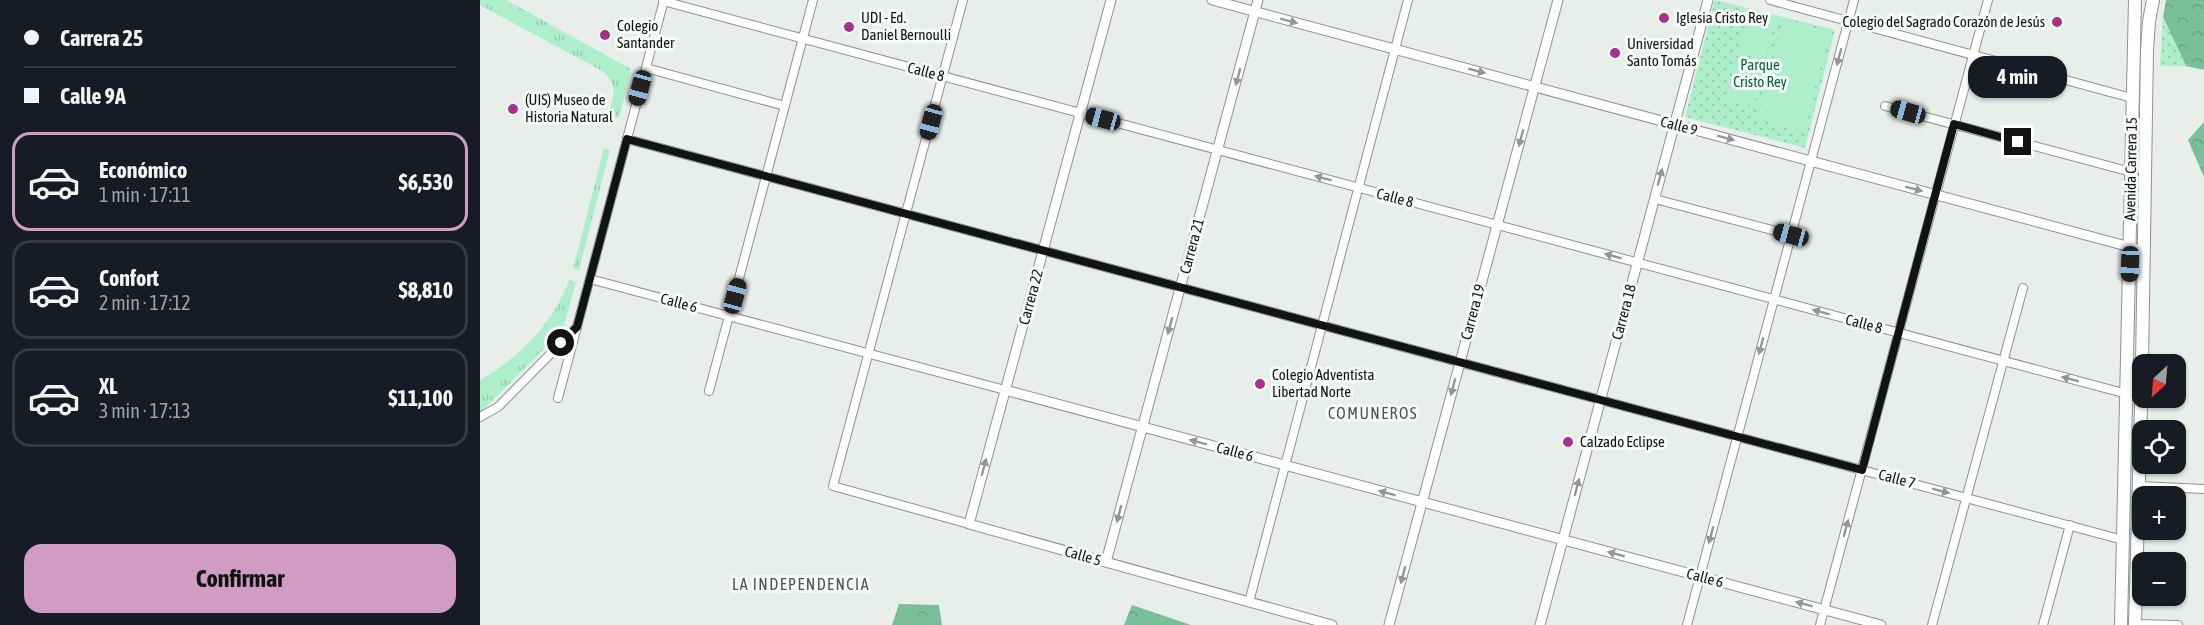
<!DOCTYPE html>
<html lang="es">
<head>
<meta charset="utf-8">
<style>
	body { margin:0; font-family:"Asap Condensed",sans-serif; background:#20242c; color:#f1f3f6; height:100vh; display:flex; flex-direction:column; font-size:22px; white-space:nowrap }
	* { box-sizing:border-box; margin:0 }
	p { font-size:20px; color:#9ea1a6 }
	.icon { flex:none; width:33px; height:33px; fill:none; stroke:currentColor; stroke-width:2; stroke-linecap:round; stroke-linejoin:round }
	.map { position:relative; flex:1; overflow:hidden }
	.sheet { display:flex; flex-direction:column; background:#171b24; width:480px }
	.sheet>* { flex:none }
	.hud { display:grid; align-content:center; height:132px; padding:0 24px; background:#171b24 }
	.needle { width:39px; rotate:206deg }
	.fabs { position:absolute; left:1652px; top:354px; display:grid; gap:12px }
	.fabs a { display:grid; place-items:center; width:54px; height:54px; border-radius:12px; background:#171b24; box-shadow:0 2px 4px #0004; font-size:30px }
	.end { position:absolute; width:27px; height:27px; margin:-14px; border:8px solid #121413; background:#fff; box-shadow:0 0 0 3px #fff }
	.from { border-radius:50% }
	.bubble { position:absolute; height:42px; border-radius:18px; background:#171b24; box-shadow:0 2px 4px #0004; font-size:20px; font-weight:700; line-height:42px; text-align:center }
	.car { position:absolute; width:18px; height:36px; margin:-18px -9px; border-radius:8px; box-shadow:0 0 4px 2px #0007; background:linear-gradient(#222 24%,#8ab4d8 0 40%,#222 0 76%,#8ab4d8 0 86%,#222 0) }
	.hud b { display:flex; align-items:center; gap:21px; height:57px; font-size:22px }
	.hud b+b { border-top:2px solid #363941 }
	.hud i { width:15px; height:15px; background:#f1f3f6 }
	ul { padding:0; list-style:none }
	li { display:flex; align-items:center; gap:18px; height:99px; margin:0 12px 9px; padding:0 12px; border:3px solid #363941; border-radius:18px }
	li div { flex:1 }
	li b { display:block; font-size:22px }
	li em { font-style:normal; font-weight:700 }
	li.on { border-color:#d09cc4 }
	li>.icon { width:54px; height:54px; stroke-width:1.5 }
	.button { display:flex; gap:12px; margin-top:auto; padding:12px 24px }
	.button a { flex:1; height:69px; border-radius:18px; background:#d09cc4; color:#111; font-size:24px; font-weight:700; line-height:69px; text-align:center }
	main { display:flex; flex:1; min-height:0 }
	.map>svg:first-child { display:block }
	.grass { fill:url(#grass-tufts) }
	.forest { fill:url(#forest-crowns) }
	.park { fill:url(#park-dots) }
	.pitch { fill:#aeefcb }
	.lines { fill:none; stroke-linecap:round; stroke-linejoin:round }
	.minor-casing { stroke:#8e9390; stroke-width:10 }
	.tertiary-casing { stroke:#8e9390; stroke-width:11 }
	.primary-casing { stroke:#8e9390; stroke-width:14 }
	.minor { stroke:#fff; stroke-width:8 }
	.tertiary { stroke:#fff; stroke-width:9 }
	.primary { stroke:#fff; stroke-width:12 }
	.oneway { fill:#949595 }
	.route { stroke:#121413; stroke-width:8 }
	.poi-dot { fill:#a73188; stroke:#f5fbf7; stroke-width:2 }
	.labels { text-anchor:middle; stroke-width:6; stroke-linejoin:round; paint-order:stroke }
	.poi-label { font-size:15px; fill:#121413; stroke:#f5fbf7; text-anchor:start }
	.park-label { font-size:15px; fill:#06613f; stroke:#f5fbf7 }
	.street-label { font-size:15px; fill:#121413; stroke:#f5fbf7 }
	.neighbourhood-label { font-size:16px; letter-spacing:1.5px; fill:#4e5350; stroke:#f5fbf7 }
</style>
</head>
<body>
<main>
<section class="sheet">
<div class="hud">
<b><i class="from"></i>Carrera 25</b>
<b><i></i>Calle 9A</b>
</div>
<ul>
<li class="on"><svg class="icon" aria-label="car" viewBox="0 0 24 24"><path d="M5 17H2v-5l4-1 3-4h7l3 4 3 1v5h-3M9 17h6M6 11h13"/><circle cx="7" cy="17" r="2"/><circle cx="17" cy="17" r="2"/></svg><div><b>Económico</b><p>1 min · 17:11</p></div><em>$6,530</em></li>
<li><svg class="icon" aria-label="car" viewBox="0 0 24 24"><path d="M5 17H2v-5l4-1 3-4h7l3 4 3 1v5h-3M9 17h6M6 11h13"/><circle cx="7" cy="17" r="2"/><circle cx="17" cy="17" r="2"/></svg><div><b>Confort</b><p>2 min · 17:12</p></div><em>$8,810</em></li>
<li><svg class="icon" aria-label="car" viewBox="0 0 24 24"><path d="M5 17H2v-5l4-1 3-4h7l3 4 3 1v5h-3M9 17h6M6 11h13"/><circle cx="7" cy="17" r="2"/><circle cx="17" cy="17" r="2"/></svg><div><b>XL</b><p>3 min · 17:13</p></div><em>$11,100</em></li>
</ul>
<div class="button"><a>Confirmar</a></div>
</section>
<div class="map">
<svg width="1724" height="625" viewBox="0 0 1724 625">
	<defs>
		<pattern id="grass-tufts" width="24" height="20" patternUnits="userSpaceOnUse" patternTransform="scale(1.5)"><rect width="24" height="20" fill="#aeefcb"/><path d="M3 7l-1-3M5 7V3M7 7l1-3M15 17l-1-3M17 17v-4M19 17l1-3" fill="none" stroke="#95ccad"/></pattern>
		<pattern id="forest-crowns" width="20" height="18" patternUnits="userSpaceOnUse" patternTransform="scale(1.5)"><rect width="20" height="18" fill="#79bf9a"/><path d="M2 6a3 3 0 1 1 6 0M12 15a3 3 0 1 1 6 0" fill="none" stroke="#68a384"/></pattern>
		<pattern id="park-dots" width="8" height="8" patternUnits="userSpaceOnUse" patternTransform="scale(1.5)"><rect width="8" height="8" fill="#aeefcb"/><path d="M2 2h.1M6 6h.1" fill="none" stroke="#95ccad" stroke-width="1.8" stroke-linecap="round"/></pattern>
	</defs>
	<rect width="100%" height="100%" fill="#e8eeea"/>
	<!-- grass -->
	<g class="grass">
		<path d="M0 0H26L151 69 139 118 129 116C132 97 139 87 124 72L0 5Z"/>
		<polygon points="124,148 130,150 99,270 93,269"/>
		<path d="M89 280 96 282 83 330 0 413V380C40 357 73 324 89 280Z"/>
	</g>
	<!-- forest -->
	<g class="forest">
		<polygon points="1686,0 1724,0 1724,70 1706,66 1683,17"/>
		<polygon points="1724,122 1724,177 1708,140"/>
		<polygon points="419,604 459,605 462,625 412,625"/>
		<polygon points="652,605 711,625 644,625"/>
	</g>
	<!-- park -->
	<g class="park">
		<polygon points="1235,0 1355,30 1325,148 1205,117"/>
		<polygon points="1683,17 1706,66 1680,66"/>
	</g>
	<!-- pitch -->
	<g class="pitch">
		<polygon points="1269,11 1296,18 1285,60 1258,53"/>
		<polygon points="1304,20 1350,32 1323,131 1277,118"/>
		<polygon points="1257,57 1284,64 1273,106 1246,99"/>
	</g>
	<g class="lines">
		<!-- minor casing -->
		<g class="minor-casing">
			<g id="minor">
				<polyline points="483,0 353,486 489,524"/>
				<polyline points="1290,0 1652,98"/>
				<polyline points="183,1 1647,394"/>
				<polyline points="166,68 305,106"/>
				<polyline points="1405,106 1651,172"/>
				<polyline points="147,139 1643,540"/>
				<polyline points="1175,199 1311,235"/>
				<polyline points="110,279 525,390"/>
				<polyline points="229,391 333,0"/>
				<polyline points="78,398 184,0"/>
				<polyline points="0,417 18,407 97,327"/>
				<polyline points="1659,486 1724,489"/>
				<polyline points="769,602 928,0"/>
				<polyline points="1655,624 1698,625"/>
				<polyline points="1207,625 1374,0"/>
				<polyline points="1340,625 1508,0"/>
				<polyline points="1452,625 1543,288"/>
				<polyline points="1563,625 1590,525"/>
			</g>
		</g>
		<!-- tertiary casing -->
		<g class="tertiary-casing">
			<g id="tertiary">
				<polyline points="631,0 489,524 852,625"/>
				<polyline points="732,0 1665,251"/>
				<polyline points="525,390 1401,625"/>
				<polyline points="626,562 778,0"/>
				<polyline points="909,625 1078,0"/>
				<polyline points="1060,625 1228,0"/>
			</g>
		</g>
		<!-- primary casing -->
		<g class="primary-casing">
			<g id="primary">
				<polyline points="1662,364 1667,50 1669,21 1673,0"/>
				<polyline points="1641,625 1655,0"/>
				<polyline points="1655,625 1662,368"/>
			</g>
		</g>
		<!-- minor -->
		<use href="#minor" class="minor"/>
		<!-- tertiary -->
		<use href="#tertiary" class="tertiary"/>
		<!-- primary -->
		<use href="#primary" class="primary"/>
	</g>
	<!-- one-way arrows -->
	<defs><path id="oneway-solid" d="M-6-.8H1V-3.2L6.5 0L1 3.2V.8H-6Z" transform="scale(1.5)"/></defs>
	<g class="oneway">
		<use href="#oneway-solid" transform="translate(809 21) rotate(15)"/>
		<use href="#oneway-solid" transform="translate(1359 57) rotate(105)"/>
		<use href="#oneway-solid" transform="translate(997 71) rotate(15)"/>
		<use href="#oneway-solid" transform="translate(758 77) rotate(105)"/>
		<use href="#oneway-solid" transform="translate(1041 138) rotate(105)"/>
		<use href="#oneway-solid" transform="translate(1246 138) rotate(15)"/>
		<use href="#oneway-solid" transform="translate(1180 177) rotate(-75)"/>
		<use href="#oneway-solid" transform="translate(843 178) rotate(-165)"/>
		<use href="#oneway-solid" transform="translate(1434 189) rotate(15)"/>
		<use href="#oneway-solid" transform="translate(1133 256) rotate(-165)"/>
		<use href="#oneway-solid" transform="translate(1341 312) rotate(-165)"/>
		<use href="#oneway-solid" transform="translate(690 326) rotate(105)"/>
		<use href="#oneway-solid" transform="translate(1281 346) rotate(105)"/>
		<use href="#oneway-solid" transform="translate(1590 379) rotate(-165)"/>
		<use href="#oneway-solid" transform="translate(973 387) rotate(105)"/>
		<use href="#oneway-solid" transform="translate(718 442) rotate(-165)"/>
		<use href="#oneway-solid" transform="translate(504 467) rotate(-75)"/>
		<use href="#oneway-solid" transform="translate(1097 487) rotate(-75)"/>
		<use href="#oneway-solid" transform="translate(1461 491) rotate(15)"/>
		<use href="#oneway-solid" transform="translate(907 493) rotate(-165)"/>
		<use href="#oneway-solid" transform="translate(639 514) rotate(105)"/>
		<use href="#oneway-solid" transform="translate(1366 528) rotate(-75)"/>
		<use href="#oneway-solid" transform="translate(1231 535) rotate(105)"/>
		<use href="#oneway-solid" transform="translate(1136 554) rotate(-165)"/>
		<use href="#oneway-solid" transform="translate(923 575) rotate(105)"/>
		<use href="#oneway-solid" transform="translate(1324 604) rotate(-165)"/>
	</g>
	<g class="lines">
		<!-- route -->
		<polyline class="route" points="81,343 97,327 147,139 1382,470 1474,124 1538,142"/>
	</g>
	<!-- markers -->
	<g class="poi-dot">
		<circle cx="1184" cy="18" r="6"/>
		<circle cx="1577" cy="22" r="6"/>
		<circle cx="369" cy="27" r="6"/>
		<circle cx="125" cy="35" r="6"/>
		<circle cx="1135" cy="53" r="6"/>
		<circle cx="33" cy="109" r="6"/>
		<circle cx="780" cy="384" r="6"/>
		<circle cx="1088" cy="442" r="6"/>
	</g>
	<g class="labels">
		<!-- poi labels -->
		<g class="poi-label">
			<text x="381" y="23">UDI - Ed.<tspan x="381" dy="17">Daniel Bernoulli</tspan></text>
			<text x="1196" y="23">Iglesia Cristo Rey</text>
			<text x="1565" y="27" text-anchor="end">Colegio del Sagrado Corazón de Jesús</text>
			<text x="137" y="31">Colegio<tspan x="137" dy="17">Santander</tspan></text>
			<text x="1147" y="49">Universidad<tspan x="1147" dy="17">Santo Tomás</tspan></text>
			<text x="45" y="105">(UIS) Museo de<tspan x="45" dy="17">Historia Natural</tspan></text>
			<text x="792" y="380">Colegio Adventista<tspan x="792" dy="17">Libertad Norte</tspan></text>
			<text x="1100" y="447">Calzado Eclipse</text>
		</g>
		<!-- park labels -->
		<g class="park-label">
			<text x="1280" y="70">Parque<tspan x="1280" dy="17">Cristo Rey</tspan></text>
		</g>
		<!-- street labels -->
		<g class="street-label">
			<text transform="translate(446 72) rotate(15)" y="5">Calle 8</text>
			<text transform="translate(1199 126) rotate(15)" y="5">Calle 9</text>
			<text transform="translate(1651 169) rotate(-89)" y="5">Avenida Carrera 15</text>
			<text transform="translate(915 198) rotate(15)" y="5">Calle 8</text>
			<text transform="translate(712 246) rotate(-75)" y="5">Carrera 21</text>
			<text transform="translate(551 297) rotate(-75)" y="5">Carrera 22</text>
			<text transform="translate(199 303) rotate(15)" y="5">Calle 6</text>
			<text transform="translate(993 312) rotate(-75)" y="5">Carrera 19</text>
			<text transform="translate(1144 312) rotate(-75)" y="5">Carrera 18</text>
			<text transform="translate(1384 324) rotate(15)" y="5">Calle 8</text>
			<text transform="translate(755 452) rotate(15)" y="5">Calle 6</text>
			<text transform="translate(1417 479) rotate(15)" y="5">Calle 7</text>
			<text transform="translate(603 556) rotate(16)" y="5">Calle 5</text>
			<text transform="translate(1225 578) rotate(15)" y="5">Calle 6</text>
		</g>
		<!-- neighbourhood labels -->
		<g class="neighbourhood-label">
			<text x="893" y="419">COMUNEROS</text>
			<text x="321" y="590">LA INDEPENDENCIA</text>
		</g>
	</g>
</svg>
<div class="fabs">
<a><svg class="needle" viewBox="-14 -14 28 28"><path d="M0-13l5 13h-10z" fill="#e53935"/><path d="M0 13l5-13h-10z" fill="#9ea1a6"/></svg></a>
<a><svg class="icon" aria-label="locate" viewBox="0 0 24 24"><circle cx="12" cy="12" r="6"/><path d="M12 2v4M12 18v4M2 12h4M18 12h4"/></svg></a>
<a>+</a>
<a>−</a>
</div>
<i class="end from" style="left:81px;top:343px"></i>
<i class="end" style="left:1538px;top:142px"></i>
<div class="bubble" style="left:1488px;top:56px;width:99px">4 min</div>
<i class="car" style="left:160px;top:88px;rotate:195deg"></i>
<i class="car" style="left:1428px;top:112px;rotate:286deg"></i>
<i class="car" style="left:623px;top:119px;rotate:285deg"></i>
<i class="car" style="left:451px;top:122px;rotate:195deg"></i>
<i class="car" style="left:1311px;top:235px;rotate:285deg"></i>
<i class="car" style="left:1650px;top:264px;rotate:182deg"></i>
<i class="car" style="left:255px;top:296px;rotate:15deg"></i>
</div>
</main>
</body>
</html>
